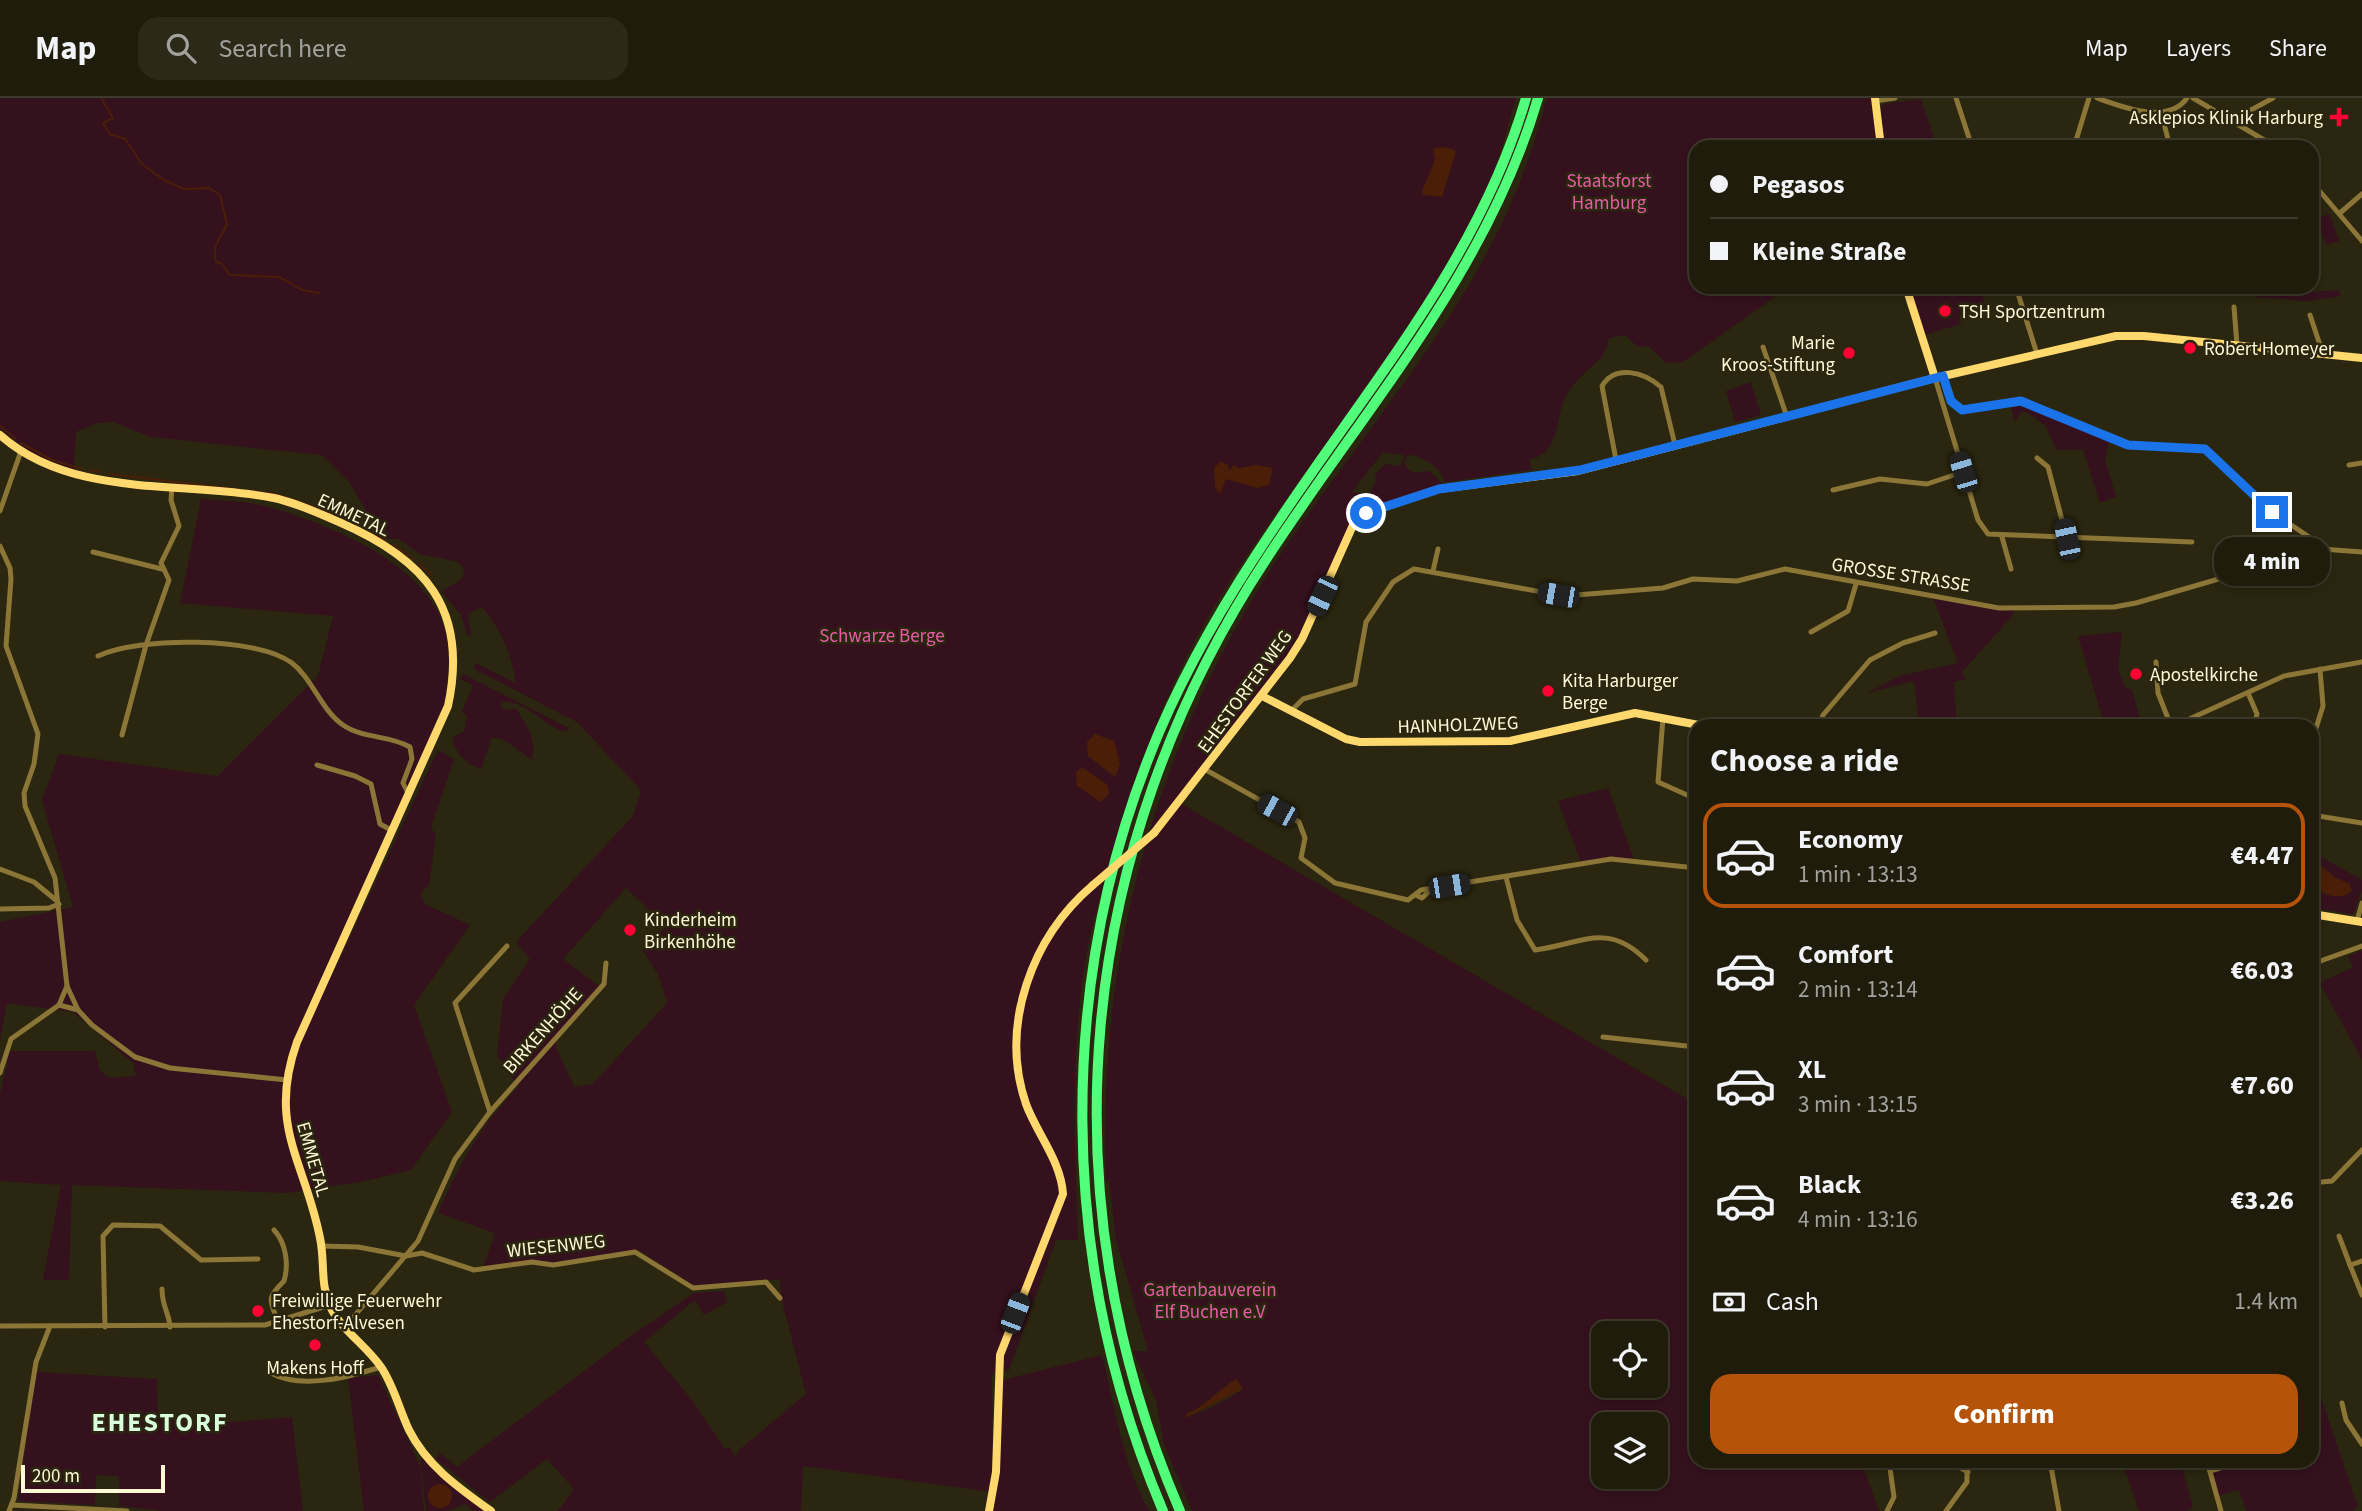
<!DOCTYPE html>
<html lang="en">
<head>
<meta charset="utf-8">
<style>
	body { margin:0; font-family:"Source Sans 3",sans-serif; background:#2d2919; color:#f1f3f6; height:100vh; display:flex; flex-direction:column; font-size:26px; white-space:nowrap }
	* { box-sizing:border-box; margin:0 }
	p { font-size:23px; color:#a2a19d }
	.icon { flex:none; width:38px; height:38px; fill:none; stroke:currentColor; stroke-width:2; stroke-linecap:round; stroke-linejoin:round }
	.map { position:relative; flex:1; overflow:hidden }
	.details { position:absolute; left:1689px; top:621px; width:630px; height:749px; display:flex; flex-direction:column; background:#201c0b; border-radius:21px; box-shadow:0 4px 10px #0003,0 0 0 2px #3d3a2c }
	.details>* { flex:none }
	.guide { position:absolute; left:1689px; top:42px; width:630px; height:154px; border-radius:21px; box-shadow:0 4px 10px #0003,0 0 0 2px #3d3a2c; display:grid; align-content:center; height:154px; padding:0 21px; background:#201c0b }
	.buttons { position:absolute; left:1591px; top:1223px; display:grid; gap:14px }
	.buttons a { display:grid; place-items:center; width:77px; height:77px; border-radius:14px; background:#201c0b; box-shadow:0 4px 10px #0003,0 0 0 2px #3d3a2c; font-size:35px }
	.scale { position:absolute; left:21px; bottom:18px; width:144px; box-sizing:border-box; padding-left:7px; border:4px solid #fff8d7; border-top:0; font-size:19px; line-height:24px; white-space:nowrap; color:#fff8d7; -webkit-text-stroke:5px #2a260f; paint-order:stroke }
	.end { position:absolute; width:32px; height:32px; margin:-16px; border:9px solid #1a73e8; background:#fff; box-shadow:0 0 0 4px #fff }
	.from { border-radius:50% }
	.bubble { position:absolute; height:49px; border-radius:21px; background:#201c0b; box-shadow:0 4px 10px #0003,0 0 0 2px #3d3a2c; font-size:23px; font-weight:800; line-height:49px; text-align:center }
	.car { position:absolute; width:21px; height:42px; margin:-21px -10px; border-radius:9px; box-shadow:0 0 5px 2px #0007; background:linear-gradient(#222 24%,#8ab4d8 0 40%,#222 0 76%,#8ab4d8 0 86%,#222 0) }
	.guide b { display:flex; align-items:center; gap:24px; height:66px; font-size:26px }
	.guide b+b { border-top:2px solid #3d3a2c }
	.guide i { width:18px; height:18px; background:#f1f3f6 }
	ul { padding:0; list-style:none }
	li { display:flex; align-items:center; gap:21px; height:105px; margin:0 14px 10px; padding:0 7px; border:4px solid transparent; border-radius:21px }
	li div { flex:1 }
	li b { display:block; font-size:26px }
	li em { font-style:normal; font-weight:800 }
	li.on { border-color:#b45309 }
	li>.icon { width:63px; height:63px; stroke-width:1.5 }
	h2 { padding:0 21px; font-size:32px; line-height:84px }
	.pay { display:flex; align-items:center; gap:18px; height:77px; padding:0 21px; font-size:26px }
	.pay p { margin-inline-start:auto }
	.primary-button { display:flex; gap:14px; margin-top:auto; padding:14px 21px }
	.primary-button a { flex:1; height:80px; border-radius:21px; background:#b45309; color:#fff; font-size:28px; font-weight:800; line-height:80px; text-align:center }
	header { display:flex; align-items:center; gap:42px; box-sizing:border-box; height:98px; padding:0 35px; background:#201c0b; border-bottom:2px solid #3d3a2c }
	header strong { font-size:33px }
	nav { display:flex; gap:38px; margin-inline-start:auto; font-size:24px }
	.search { width:490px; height:63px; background:#2d2919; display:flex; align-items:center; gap:18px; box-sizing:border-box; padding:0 24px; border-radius:21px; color:#a2a19d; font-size:26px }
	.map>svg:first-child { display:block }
	.green { fill:#34111d; fill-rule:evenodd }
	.water { fill:#4a1e07 }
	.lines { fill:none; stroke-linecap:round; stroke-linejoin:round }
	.stream { stroke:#4a1e07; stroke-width:2 }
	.street { stroke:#8b7637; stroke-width:5 }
	.secondary { stroke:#ffd86e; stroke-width:8 }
	.highway { stroke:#52ff7a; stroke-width:10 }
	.secondary-bridge { stroke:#ffd86e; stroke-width:8 }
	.route { stroke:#1a73e8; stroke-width:9 }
	.poi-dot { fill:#ff0334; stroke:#2a260f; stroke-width:2.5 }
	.labels { text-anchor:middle; stroke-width:5; stroke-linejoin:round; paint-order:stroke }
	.poi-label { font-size:19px; fill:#fff8d7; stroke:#2a260f; text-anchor:start }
	.park-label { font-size:19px; fill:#e75ba7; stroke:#2a260f }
	.street-label { font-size:19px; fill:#fff8d7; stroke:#2a260f }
	.district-label { font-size:26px; font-weight:bold; letter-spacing:2px; fill:#d9ffdc; stroke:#2a260f }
</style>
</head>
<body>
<header>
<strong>Map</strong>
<div class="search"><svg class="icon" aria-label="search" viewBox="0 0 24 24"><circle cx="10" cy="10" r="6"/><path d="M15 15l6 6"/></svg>Search here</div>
<nav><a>Map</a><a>Layers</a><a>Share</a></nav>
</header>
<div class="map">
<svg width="2362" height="1413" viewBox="0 0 2362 1413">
	<rect width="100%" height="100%" fill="#2a260f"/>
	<!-- green -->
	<g class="green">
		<path d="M0 0H1516C1507 29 1500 62 1487 90 1424 227 1323 344 1239 469 1177 561 1141 655 1111 761 1100 800 1088 838 1083 877 1071 964 1075 1054 1078 1142H1056L1009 1272 992 1277 993 1394 803 1368 801 1413H558L574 1391 547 1361 490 1404 436 1361 440 1355 457 1369 628 1240 694 1195 724 1193 727 1204 704 1217 695 1202 644 1244 691 1301 725 1351 729 1349 736 1359 738 1353 806 1296 781 1199 780 1181 695 1188 638 1152 555 1166 534 1162 483 1170 495 1135 438 1115C459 1067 481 1027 518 989L497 957 503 901 530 861 516 844 633 718 641 692 577 624 474 571 476 565 516 585C511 555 502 533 482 509L468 516 471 538 467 537 461 517 441 493 461 482 465 473 459 464 420 456 399 441H383L349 384 322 357 150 339 114 324 97 325 76 334 74 372 34 357 0 331ZM626 790 667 828 642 852 658 876 667 905 593 986 574 989 556 949 557 936 599 888 563 861Z"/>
		<path d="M1547 0H1872L1878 49H1696V189H1789L1683 264 1667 265 1649 249 1637 248 1625 237 1609 240C1607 246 1605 255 1601 260 1589 271 1576 281 1567 296 1554 318 1562 355 1529 362L1532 372 1445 384C1441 370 1423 357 1408 357L1404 363 1406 370 1414 375 1430 373 1443 386 1371 411 1353 420 1295 548 1180 705 1696 1006V1363H1861L1879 1413H1192L1164 1346 1156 1303 1133 1253H1148L1116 1141 1109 1081 1106 1084C1097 863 1153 654 1273 468 1343 361 1429 264 1489 151 1515 103 1533 52 1547 0ZM1383 354 1404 357 1400 368 1385 366 1375 377 1376 382 1369 396 1352 394ZM1603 1236H1656V1288H1603ZM1236 1281 1243 1292 1212 1309 1185 1320ZM1603 1326H1656V1379H1603Z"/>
		<polygon points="1921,1 1937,49 1884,49 1880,12 1884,6"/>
		<polygon points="2330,116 2339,143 2326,147 2317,120"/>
		<polygon points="1910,189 1980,189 1986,209 1959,217 1961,226 1924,237"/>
		<polygon points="2252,189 2302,189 2301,200 2306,191 2315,194 2338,192 2341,198 2307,203 2255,199"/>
		<polygon points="1751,284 1761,317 1735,324 1726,293"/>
		<polygon points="2021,303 2110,340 2105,362 2116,399 2100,405 2083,352 2056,352 2046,328 2026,314 2022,313 2015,324 2011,309 2005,307"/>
		<path d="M201 401C222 403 245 403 265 408 326 425 420 462 443 526 452 550 448 581 445 606L325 872 333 875 438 652 454 661 431 729 436 738 429 786 420 797 425 806 470 827 414 907 452 1014 411 1072 360 1084 288 1095 72 1087 69 1182H43L61 1087 0 1083V996L10 953H95L100 973 109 980 136 978 133 965 73 914 7 905 0 943V824L73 809 42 702 59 656 218 678 318 578 333 518 180 505Z"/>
		<polygon points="1932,497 2013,510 2014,516 1962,574 1965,581 1954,584 1956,618 1953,628 1916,628 1918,617 1914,583 1867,595 1900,578 1958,565"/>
		<polygon points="2122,534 2118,569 2125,590 2132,592 2142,628 2105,628 2078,538"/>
		<path d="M463 576 569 630 566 634C545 629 526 602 502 604V612L516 611C528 629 537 642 532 662L504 642 492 639 481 671C465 666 457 656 452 640L464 633 467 617 462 614 473 587 460 581Z"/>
		<polygon points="1608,690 1634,762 1621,761 1582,767 1558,703"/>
		<polygon points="2312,754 2362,782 2362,793 2353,816 2312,810 2312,786 2327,798 2350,786 2334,779 2312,760"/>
		<polygon points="2362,852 2362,962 2320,885 2353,869 2348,858"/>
		<path d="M1102 1257C1114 1306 1124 1370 1149 1413H993L999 1383 1003 1282Z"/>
		<polygon points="2312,1273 2358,1409 2352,1413 2246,1413 2239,1392 2217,1398 2210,1373 2243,1363 2312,1363"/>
		<polygon points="36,1274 157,1281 158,1321 222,1325 292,1319 303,1413 164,1413 119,1408 119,1378 96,1377 95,1407 18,1403"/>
		<polygon points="378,1277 420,1368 424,1413 364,1413 348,1280"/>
		<polygon points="424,1360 485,1413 474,1413 465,1406 447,1413 426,1413 420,1362"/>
		<polygon points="2122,1363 2180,1363 2193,1409 2187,1413 2139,1413"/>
	</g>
	<!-- water -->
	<g class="water">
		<polygon points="1444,49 1455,52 1455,57 1442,99 1423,97 1422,93 1435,62 1433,51"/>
		<polygon points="1221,363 1228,367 1229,373 1234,367 1239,370 1257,367 1273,370 1269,387 1257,390 1226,381 1220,396 1215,389 1214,370"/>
		<polygon points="1095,636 1114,643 1120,666 1115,679 1088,658 1087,644"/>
		<polygon points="1082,669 1108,687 1109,696 1101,704 1077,688 1076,674"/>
		<path d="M2312 760 2334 779 2350 786 2352 793C2338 804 2324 797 2312 786Z"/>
		<path d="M1236 1281 1243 1291 1185 1320 1186 1316C1206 1308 1218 1292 1236 1281Z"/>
		<circle cx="440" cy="1398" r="12"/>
	</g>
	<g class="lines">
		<!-- stream -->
		<g class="stream">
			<path d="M101 0 113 20 103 25 110 36 125 41 142 66 164 82 184 91 209 90 220 97 227 126C221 140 211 148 216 164L221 165 230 177 279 179 302 192 319 195"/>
			<polyline points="0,328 16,341"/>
			<polyline points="21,345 52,362 82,371"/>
			<polyline points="89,372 101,374"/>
			<polyline points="109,376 276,396 320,411 385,442"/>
			<polyline points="393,446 414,461"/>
			<polyline points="419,465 432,478"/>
		</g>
		<!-- street -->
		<g class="street">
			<polyline points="1956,0 1972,49"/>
			<path d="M2097 0C2122 9 2168 27 2187 0"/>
			<polyline points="2193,0 2276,49"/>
			<polyline points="1875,3 1895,0"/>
			<polyline points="2161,14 2170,49"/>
			<polyline points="2235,25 2240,18 2273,0"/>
			<polyline points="2074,49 2089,0"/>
			<polyline points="2312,84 2362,143"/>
			<polyline points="2340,115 2362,96"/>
			<polyline points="2016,189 2037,256"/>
			<polyline points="2234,209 2237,247"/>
			<polyline points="2310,217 2320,247 2319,256"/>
			<polyline points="1763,249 1787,319"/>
			<polyline points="1943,278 1951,303 1962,312 2021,303 2128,347 2205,351 2272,414 2315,443 2319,452"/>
			<polyline points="1935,280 1978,422 1988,436 2192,444"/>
			<polyline points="2037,360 2048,369 2067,441"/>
			<path d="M1616 362 1602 288C1615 266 1644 274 1661 289L1675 347"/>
			<polyline points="2349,367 2362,365"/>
			<polyline points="1833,392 1880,381 1927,386 1963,374"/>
			<polyline points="0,413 21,353"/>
			<polyline points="2002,439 2011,471"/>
			<polyline points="0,448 10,470 11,481 6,548 38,636 34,666 24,695 25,708 55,780 67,888 78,912 92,927 135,959 170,970 287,982"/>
			<polyline points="93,454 162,471"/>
			<polyline points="1433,473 1438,451"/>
			<polyline points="1811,534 1848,513 1856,486"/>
			<path d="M98 558C138 539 256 538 292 565 312 580 321 612 343 627 363 641 390 637 410 649L412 661 403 685 409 697"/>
			<polyline points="2156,564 2158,595 2171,628"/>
			<polyline points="2248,595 2257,616 2254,628"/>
			<polyline points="1291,613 1303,601 1355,586 1366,524 1393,484 1414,471 1564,498 1663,490 1693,481 1737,483 1785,471 1999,510 2114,509 2136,505 2322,451 2362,454"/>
			<polyline points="1663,620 1658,684 1696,701"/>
			<polyline points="1820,628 1823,617 1870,562 1903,545 1935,535"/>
			<polyline points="2174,628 2284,578 2362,564"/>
			<polyline points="122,637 146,547 169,482 161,465 179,428 171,402 172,389"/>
			<polyline points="2312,643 2323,608 2320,571"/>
			<polyline points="317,667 355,678 371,686 380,726 393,733"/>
			<polyline points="1206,672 1299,724 1305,740 1301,760 1335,785 1408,802 1421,792 1611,761 1696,770"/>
			<polyline points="2312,717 2362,725"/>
			<polyline points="0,771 34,784 57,803"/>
			<path d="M1506 779 1517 822 1535 852C1581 846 1607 823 1646 862"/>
			<polyline points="1416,797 1422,800 1432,791"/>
			<polyline points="0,811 49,810 59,806"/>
			<polyline points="2357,823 2362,805"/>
			<polyline points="2312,866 2362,848"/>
			<polyline points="59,907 78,912"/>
			<polyline points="1603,939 1696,949"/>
			<polyline points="0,975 11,941 59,907 67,888"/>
			<polyline points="490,1014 604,886 606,865"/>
			<polyline points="2312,1085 2332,1083 2362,1052"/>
			<path d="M274 1132C286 1145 289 1166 284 1183 266 1201 270 1200 278 1225"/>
			<polyline points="2339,1138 2350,1167"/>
			<polyline points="322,1148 358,1149 406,1158 422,1155 474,1172 532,1164 553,1167 635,1154 693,1190 766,1184 780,1200"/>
			<polyline points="2362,1163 2350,1167 2362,1197"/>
			<path d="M162 1191C162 1209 169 1214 170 1229"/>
			<polyline points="0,1228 265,1227 330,1207"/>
			<polyline points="105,1229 103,1138 113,1127 160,1128 201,1162 258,1161"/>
			<polyline points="345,1229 418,1143 455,1061 490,1014 455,905 507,848"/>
			<path d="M271 1275C302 1292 348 1279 381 1269"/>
			<polyline points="2342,1305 2346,1322 2362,1346"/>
			<polyline points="1956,1363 1956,1367 1968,1374"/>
			<polyline points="2050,1363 2059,1413"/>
			<polyline points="2207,1363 2221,1413"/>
			<polyline points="2210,1373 2243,1363"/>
			<polyline points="12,1407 127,1413"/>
			<polyline points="9,1413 14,1400 36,1264 50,1228"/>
			<polyline points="1887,1413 1894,1399 1889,1363"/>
			<polyline points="1946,1413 1967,1384 1967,1367 1964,1363"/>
		</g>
		<!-- secondary -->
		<g class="secondary">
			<polyline points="1875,0 1881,49"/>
			<polyline points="1906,189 1935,280"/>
			<path d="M0 337C73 402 185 382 274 400 297 405 318 415 339 424 425 461 469 511 448 608L297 944C267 1028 305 1063 320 1140 325 1162 320 1186 330 1208 341 1232 366 1247 381 1269 394 1288 399 1311 409 1332 427 1368 459 1390 491 1413"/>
			<polyline points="1262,598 1346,641 1360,644 1510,643 1635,615 1704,628"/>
			<polyline points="1154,735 1290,560 1302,541 1354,425 1366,415 1439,391 1578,373 1935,280 2116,238 2144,238 2362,260"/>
			<polyline points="2312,816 2362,824"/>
			<path d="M989 1413 996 1374 1000 1257 1063 1096C1061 1063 1037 1036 1026 1006 999 927 1032 839 1093 787"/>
		</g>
		<!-- highway -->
		<g class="highway">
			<path d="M1163 1413C1058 1165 1054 881 1160 632 1192 558 1233 490 1278 424 1369 287 1479 161 1526 0"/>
			<path d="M1180 1413C1044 1097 1076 751 1265 463 1363 312 1486 177 1538 0"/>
		</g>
		<!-- secondary-bridge -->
		<polyline class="secondary-bridge" points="1093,787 1154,735"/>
	</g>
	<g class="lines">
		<!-- route -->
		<polyline class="route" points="1366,415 1439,391 1580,372 1943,278 1951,303 1962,312 2021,303 2128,347 2205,351 2272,414"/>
	</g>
	<!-- markers -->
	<g class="poi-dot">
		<path d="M2335.5 8.5h7v7h7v7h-7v7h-7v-7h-7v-7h7z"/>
		<circle cx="1945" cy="213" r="7"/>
		<circle cx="2190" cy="250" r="7"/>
		<circle cx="1849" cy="255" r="7"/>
		<circle cx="2136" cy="576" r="7"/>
		<circle cx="1548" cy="593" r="7"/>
		<circle cx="630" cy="832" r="7"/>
		<circle cx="258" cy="1213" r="7"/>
		<circle cx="315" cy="1247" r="7"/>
	</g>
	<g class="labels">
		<!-- poi labels -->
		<g class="poi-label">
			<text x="2323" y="26" text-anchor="end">Asklepios Klinik Harburg</text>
			<text x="1959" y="220">TSH Sportzentrum</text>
			<text x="1835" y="251" text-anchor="end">Marie<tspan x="1835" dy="22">Kroos-Stiftung</tspan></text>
			<text x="2204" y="257">Robert Homeyer</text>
			<text x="2150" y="583">Apostelkirche</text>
			<text x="1562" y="589">Kita Harburger<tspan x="1562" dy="22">Berge</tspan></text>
			<text x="644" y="828">Kinderheim<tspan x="644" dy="22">Birkenhöhe</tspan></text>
			<text x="272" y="1209">Freiwillige Feuerwehr<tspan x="272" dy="22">Ehestorf-Alvesen</tspan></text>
			<text x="315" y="1276" text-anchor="middle">Makens Hoff</text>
		</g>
		<!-- park labels -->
		<g class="park-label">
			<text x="1609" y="89">Staatsforst<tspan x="1609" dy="22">Hamburg</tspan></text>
			<text x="882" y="544">Schwarze Berge</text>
			<text x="1210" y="1198">Gartenbauverein<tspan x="1210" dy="22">Elf Buchen e.V</tspan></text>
		</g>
		<!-- street labels -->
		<g class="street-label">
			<text transform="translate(354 416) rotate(25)" y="7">EMMETAL</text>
			<text transform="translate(1901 476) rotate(9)" y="7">GROSSE STRASSE</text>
			<text transform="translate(1244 593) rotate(-54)" y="7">EHESTORFER WEG</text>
			<text transform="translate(1458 626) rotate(-2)" y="7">HAINHOLZWEG</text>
			<text transform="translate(542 932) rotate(-48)" y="7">BIRKENHÖHE</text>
			<text transform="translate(314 1061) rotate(74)" y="7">EMMETAL</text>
			<text transform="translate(556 1147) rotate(-6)" y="7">WIESENWEG</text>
		</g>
		<!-- district labels -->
		<g class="district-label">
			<text x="160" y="1333">EHESTORF</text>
		</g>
	</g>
</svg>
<div class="buttons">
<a><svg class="icon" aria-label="locate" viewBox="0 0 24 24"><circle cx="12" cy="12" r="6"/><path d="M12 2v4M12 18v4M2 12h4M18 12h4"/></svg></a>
<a><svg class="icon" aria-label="layers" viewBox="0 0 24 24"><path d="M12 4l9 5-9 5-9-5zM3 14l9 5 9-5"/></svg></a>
</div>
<div class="scale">200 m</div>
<i class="end from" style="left:1366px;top:415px"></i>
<i class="end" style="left:2272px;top:414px"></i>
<div class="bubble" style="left:2214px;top:439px;width:116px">4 min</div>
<i class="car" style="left:1963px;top:374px;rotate:343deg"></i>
<i class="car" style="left:2067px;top:441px;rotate:348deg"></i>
<i class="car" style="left:1558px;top:497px;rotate:280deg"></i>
<i class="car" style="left:1322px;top:498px;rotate:205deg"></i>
<i class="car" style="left:1277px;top:712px;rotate:299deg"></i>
<i class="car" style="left:1449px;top:788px;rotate:81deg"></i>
<i class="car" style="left:1015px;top:1215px;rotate:21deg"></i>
<div class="guide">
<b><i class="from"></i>Pegasos</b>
<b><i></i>Kleine Straße</b>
</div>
<section class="details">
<h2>Choose a ride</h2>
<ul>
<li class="on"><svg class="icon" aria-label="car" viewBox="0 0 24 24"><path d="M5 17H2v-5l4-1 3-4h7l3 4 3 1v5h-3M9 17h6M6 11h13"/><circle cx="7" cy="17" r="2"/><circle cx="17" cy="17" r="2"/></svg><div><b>Economy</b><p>1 min · 13:13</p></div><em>€4.47</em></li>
<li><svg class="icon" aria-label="car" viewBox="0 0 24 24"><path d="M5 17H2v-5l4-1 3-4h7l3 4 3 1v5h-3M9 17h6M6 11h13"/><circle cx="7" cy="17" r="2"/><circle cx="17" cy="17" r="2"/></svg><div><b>Comfort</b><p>2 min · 13:14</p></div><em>€6.03</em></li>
<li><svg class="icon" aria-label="car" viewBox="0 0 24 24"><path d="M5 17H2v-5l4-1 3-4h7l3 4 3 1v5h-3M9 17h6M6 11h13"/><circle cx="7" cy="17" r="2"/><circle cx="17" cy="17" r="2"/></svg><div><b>XL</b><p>3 min · 13:15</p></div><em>€7.60</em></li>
<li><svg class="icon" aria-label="car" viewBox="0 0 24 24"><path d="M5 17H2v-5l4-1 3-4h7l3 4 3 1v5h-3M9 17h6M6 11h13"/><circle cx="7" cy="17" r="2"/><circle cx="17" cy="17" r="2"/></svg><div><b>Black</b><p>4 min · 13:16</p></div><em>€3.26</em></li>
</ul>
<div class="pay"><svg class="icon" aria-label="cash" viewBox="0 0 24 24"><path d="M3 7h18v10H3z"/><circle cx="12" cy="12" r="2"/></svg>Cash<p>1.4 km</p></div>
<div class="primary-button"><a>Confirm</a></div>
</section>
</div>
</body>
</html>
